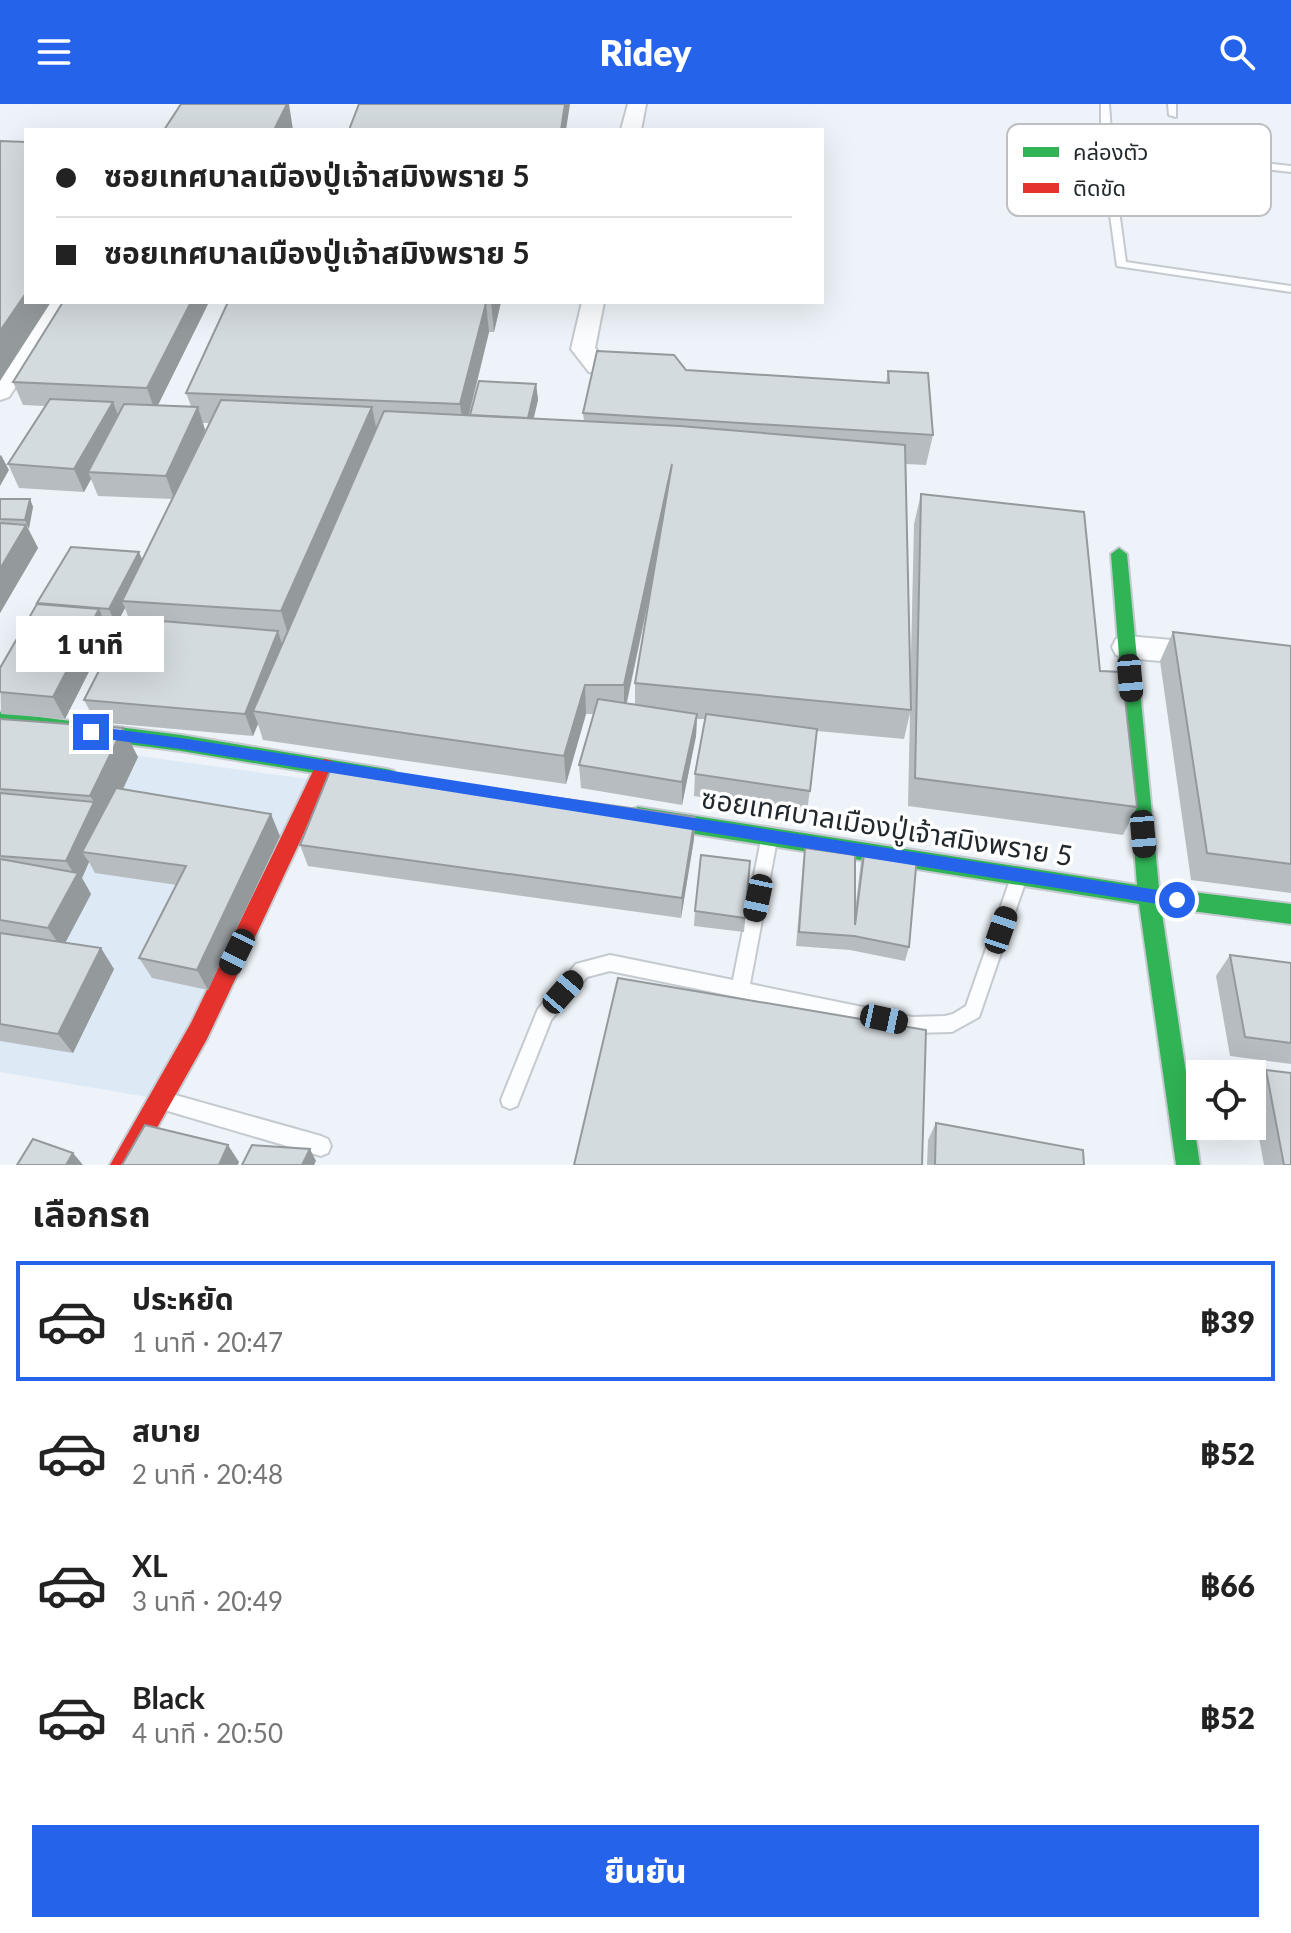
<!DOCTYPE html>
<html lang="th">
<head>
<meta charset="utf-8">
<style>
	body { margin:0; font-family:Lato,"Noto Sans Thai",sans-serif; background:#f6f6f6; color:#222; height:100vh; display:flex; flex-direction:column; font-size:30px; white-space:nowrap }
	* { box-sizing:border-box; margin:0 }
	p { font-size:26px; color:#767676 }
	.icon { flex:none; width:44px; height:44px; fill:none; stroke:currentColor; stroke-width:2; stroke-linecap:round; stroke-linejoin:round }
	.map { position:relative; height:1061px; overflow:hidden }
	.sheet { display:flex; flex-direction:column; background:#fff; flex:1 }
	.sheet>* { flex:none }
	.top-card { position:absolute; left:24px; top:24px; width:800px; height:176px; border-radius:0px; box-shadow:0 8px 32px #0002; display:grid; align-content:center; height:176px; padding:0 32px; background:#fff }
	.tools { position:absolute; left:1186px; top:956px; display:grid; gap:16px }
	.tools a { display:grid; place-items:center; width:80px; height:80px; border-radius:0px; background:#fff; box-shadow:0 8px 32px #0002; font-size:40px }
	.end { position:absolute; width:36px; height:36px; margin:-18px; border:10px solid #2563eb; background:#fff; box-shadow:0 0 0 4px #fff }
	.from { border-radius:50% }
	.bubble { position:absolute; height:56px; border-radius:0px; background:#fff; box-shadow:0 8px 32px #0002; font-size:26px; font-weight:800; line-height:56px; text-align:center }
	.car { position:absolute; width:24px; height:48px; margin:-24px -12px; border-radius:10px; box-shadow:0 0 6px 2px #0007; background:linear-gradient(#222 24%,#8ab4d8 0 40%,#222 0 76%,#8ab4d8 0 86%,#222 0) }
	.top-card b { display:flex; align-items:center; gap:28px; height:76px; font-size:30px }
	.top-card b+b { border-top:2px solid #e0e0e0 }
	.top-card i { width:20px; height:20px; background:#222 }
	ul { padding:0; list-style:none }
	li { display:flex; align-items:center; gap:24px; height:120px; margin:0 16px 12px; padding:0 16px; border:4px solid transparent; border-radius:0px }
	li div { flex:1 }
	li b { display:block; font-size:30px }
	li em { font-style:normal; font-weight:800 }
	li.current { border-color:#2563eb }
	li>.icon { width:72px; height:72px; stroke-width:1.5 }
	h2 { padding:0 32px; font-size:36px; line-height:96px }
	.button { display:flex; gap:16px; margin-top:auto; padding:16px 32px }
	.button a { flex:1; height:92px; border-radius:0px; background:#2563eb; color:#fff; font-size:32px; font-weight:800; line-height:92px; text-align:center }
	header { display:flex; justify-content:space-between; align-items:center; height:104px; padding:0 32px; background:#2563eb; color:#fff; font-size:36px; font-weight:800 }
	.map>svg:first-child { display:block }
	.built { fill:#ddeaf6 }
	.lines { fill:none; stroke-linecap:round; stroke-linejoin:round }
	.lane-casing { stroke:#c4cacf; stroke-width:4 }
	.street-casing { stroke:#c4cacf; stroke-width:4 }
	.fast-casing { stroke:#c4cacf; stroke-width:4 }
	.jam-casing { stroke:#c4cacf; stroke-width:4 }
	.lane { fill:#fcfdfe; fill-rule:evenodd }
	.street { fill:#fcfdfe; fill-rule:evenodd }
	.fast { fill:#30b455; fill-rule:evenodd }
	.jam { fill:#e5322d; fill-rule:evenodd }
	.wall { fill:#b6bcc0; fill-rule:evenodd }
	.shaded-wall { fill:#94999c }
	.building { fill:#d4dbdf; stroke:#94999c; stroke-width:2 }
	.route { fill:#2563eb }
	.labels { text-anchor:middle; stroke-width:7; stroke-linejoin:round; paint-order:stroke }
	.street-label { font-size:28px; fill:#22292e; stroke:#fff }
	.key { fill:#fff; stroke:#bdbfc0; stroke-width:2 }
	.key-label { font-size:22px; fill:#22292e }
</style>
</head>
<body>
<header><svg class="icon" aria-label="menu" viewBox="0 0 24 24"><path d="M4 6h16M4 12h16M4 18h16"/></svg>Ridey<svg class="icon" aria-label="search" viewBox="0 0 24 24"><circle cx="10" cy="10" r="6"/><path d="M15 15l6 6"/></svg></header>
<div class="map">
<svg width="1291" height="1061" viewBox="0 0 1291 1061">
	<rect width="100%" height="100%" fill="#edf3f8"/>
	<!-- built -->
	<polygon class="built" points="0,633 308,675 153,994 0,968"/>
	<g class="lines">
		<!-- lane casing -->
		<g class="lane-casing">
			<g id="lane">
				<polygon points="1101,0 1109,0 1111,27 1106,30 1101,27"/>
				<polygon points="1168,0 1176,0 1176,13 1169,11"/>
				<polygon points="1206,53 1291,62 1291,68 1203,58 1203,54"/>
				<polygon points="1109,64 1165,69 1170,72 1165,75 1114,70 1126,158 1291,182 1291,188 1117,162 1104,67"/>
				<polygon points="769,729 775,731 777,736 750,880 912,913 945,912 953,910 966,902 1010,776 1012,771 1018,769 1024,771 1026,776 979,913 952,928 912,929 610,867 587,873 551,916 517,1002 510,1005 503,1002 501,996 538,905 576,860 610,851 733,876 761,736 763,731"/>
				<polygon points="168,989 321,1032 328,1035 331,1042 328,1049 321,1052 168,1007 161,1004 159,998 161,992"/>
			</g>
		</g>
		<!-- street casing -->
		<g class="street-casing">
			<g id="street">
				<polygon points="628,0 646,0 641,26 621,26"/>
				<polygon points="49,198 71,198 9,293 0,296 0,270"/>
				<polygon points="582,198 604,198 595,244 606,257 640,263 643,268 640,273 631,275 589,268 571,245"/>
				<polygon points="1127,532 1205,539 1216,542 1220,550 1216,558 1205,561 1127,554 1116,551 1112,543 1116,535"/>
			</g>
		</g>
		<!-- fast casing -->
		<g class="fast-casing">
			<g id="fast">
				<polygon points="1119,444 1127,450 1159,784 1291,800 1291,820 1161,803 1200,1061 1176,1061 1139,800 638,721 631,718 628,712 631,706 638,703 1137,781 1111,450"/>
				<polygon points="0,608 181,631 387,665 394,667 397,673 394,679 387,681 181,647 0,624"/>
			</g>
		</g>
		<!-- jam casing -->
		<g class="jam-casing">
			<polygon id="jam" points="325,655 332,657 335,663 207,935 136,1061 110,1061 191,919 315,663 318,657"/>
		</g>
		<!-- lane -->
		<use href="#lane" class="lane"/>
		<!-- street -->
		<use href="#street" class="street"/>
		<!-- fast -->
		<use href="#fast" class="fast"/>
		<!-- jam -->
		<use href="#jam" class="jam"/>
	</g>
	<!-- wall -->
	<g class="wall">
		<path d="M63 198H209L158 301 191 302 186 289 228 198H501L494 228H489L469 312 536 280 538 296 533 315 584 317 583 309 686 266 886 279 888 267 933 331 926 361 906 360 910 594 914 420 921 390 1100 567 1137 703 1123 731 908 702 910 609 904 635 817 627 807 709 694 692 695 670 705 615H697L696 632 682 701 581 684 579 661 593 610H586L566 680 263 636 258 620 253 632 96 618 84 596 129 515 125 504 116 521 106 520 109 528 65 615 1 610 0 564 142 456 173 395 98 392 91 375 84 388 19 384 8 360 45 302 23 301 13 278ZM203 319H210L191 358 205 326ZM649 495 635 579V600L627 599Z"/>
		<polygon points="0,395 30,395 33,403 28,424 38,444 0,509"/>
		<polygon points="1173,528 1291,542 1291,789 1191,776 1160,557"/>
		<polygon points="0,615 138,653 122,685 280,732 208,886 152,874 139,854 177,781 95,769 89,758 82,774 91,790 65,839 114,865 73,949 0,937"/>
		<polygon points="695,713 694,735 681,814 308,762 300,741"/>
		<polygon points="865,742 909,843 905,857 850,846 796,842 803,759 805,744 855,807 861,757"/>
		<polygon points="750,757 744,828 694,822 695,807"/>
		<polygon points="1230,851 1291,859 1291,960 1230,952 1216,872"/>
		<polygon points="1266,966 1291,1061 1264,1061 1252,996 1252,982"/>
		<polygon points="936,1019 1084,1061 927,1061 928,1036"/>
	</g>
	<!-- shaded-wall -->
	<g class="shaded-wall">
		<polygon points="287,0 289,0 293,26 274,26"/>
		<polygon points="565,0 570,0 566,26 561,26"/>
		<polygon points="26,189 26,198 51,198 0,277 0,227"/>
		<polygon points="191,198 209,198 155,307 147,284"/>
		<polygon points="491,198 501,198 494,228"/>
		<polygon points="486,199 489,228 464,330 460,300"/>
		<polygon points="536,280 538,296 530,330 528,314"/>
		<polygon points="113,298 122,322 88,368 91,375 84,388 74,365"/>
		<polygon points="198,303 205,326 174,395 166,372"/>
		<polygon points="372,303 378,333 290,537 281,507"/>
		<polygon points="1,351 9,366 0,382 0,352"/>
		<polygon points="672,360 671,390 624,610 624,581"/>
		<polygon points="30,395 33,403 29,425 25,416"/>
		<polygon points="26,421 38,444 0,509 0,465"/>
		<polygon points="139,448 146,464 122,497 125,504 116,521 109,505"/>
		<polygon points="99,505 109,528 65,615 53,593"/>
		<polygon points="278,527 285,550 253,607 258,620 253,632 245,610"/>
		<polygon points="585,581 586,610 566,680 564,652"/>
		<polygon points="697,610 696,632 682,701 682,678"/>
		<polygon points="123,624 138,653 93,749 82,748 89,758 82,774 91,790 62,845 48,824 76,773 66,757 94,698 90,692"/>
		<polygon points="271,710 280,732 208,886 197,866"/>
		<polygon points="695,713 694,735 681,814 682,794"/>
		<polygon points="101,844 114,865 73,949 58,930"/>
		<polygon points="228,1041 239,1058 238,1061 219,1061"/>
		<polygon points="310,1045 316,1057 314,1061 302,1061"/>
		<polygon points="73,1049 83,1061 66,1061"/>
	</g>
	<!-- building -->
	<g class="building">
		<polygon points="181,0 287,0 274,26 164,26"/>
		<polygon points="359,0 565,0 561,26 349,26"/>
		<polygon points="0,37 26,38 26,189 0,227"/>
		<polygon points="63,198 191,198 147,284 13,278"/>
		<polygon points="228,198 491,198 491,199 486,199 460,300 186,289"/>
		<polygon points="597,247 674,251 686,266 889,279 888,267 928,269 933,331 583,309"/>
		<polygon points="479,277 536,280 528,314 470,311"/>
		<polygon points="50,295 113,298 74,365 8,360"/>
		<polygon points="221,296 372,303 281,507 122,497"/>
		<polygon points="124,300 198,303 166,372 88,368"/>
		<polygon points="384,307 680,322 905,341 911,606 635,579 672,360 624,581 585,581 564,652 253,607"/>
		<polygon points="921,390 1084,408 1100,567 1122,568 1137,703 915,674"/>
		<polygon points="0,395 30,395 25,416 0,415"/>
		<polygon points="0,419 26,421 0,465"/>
		<polygon points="71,443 139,448 109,505 37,499"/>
		<polygon points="37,500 99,505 53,593 0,588 0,564"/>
		<polygon points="126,514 278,527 245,610 84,596"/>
		<polygon points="1173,528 1291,542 1291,760 1207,749"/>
		<polygon points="598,595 697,610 682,678 579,661"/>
		<polygon points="706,610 817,625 810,687 695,670"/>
		<polygon points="0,615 123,624 90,692 0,685"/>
		<polygon points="332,662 695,713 682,794 300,741"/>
		<polygon points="116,684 271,710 197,866 139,854 186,762 82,748"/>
		<polygon points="0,689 94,698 66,757 0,752"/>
		<polygon points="865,742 917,752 909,843 854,832 799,828 805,744 855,751 855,821"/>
		<polygon points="701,751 750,757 745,814 695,807"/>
		<polygon points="0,755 78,769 48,824 0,816"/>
		<polygon points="0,829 101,844 58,930 0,920"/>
		<polygon points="1230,851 1291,859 1291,939 1245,933"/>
		<polygon points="618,874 926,926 922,1061 574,1061"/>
		<polygon points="1266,966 1291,969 1291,1061 1284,1061"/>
		<polygon points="936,1019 1083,1046 1084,1061 935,1061"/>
		<polygon points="145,1021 228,1041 219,1061 122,1061"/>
		<polygon points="33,1035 73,1049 66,1061 17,1061"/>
		<polygon points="252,1041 310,1045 302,1061 242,1061"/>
	</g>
	<!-- route -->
	<polygon class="route" points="91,622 181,634 1177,789 1185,796 1177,803 181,645 91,633 84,628"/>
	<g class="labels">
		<!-- street labels -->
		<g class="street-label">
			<text transform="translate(887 723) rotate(9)" y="10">ซอยเทศบาลเมืองปู่เจ้าสมิงพราย 5</text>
		</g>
	</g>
	<!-- legend -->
	<rect x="1007" y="20" width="264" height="92" rx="12" class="key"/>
	<rect x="1023" y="43" width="36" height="10" fill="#30b455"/>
	<rect x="1023" y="79" width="36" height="10" fill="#e5322d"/>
	<g class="key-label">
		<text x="1073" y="56">คล่องตัว</text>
		<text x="1073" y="92">ติดขัด</text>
	</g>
</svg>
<div class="tools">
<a><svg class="icon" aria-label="locate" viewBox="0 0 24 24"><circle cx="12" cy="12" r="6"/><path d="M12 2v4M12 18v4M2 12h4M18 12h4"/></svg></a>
</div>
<i class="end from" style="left:1177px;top:796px"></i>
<i class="end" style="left:91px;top:628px"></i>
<div class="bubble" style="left:16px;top:512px;width:148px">1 นาที</div>
<i class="car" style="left:1130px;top:574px;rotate:175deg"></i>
<i class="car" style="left:1143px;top:730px;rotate:175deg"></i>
<i class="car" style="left:758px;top:794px;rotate:192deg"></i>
<i class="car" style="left:1001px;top:826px;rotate:19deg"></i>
<i class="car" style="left:237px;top:848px;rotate:206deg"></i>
<i class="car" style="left:563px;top:888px;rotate:41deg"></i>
<i class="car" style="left:884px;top:915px;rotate:102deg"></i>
<div class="top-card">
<b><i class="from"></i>ซอยเทศบาลเมืองปู่เจ้าสมิงพราย 5</b>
<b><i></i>ซอยเทศบาลเมืองปู่เจ้าสมิงพราย 5</b>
</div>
</div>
<section class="sheet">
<h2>เลือกรถ</h2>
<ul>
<li class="current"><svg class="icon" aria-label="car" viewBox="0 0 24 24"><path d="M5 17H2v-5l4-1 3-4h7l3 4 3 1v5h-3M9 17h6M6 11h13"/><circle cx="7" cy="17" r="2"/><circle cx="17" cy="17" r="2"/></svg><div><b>ประหยัด</b><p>1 นาที · 20:47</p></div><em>฿39</em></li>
<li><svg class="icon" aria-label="car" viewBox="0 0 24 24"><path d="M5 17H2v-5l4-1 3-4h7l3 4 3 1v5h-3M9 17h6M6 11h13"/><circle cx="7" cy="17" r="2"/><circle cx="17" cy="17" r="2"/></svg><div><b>สบาย</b><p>2 นาที · 20:48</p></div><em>฿52</em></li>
<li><svg class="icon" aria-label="car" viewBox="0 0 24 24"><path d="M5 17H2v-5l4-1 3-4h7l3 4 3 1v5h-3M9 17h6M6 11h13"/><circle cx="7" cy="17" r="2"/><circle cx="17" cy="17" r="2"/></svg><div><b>XL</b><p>3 นาที · 20:49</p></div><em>฿66</em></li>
<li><svg class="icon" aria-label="car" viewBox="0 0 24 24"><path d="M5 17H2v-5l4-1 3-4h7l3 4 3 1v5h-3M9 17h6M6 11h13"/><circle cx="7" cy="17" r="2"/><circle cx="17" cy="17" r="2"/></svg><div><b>Black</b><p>4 นาที · 20:50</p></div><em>฿52</em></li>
</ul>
<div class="button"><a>ยืนยัน</a></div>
</section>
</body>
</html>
